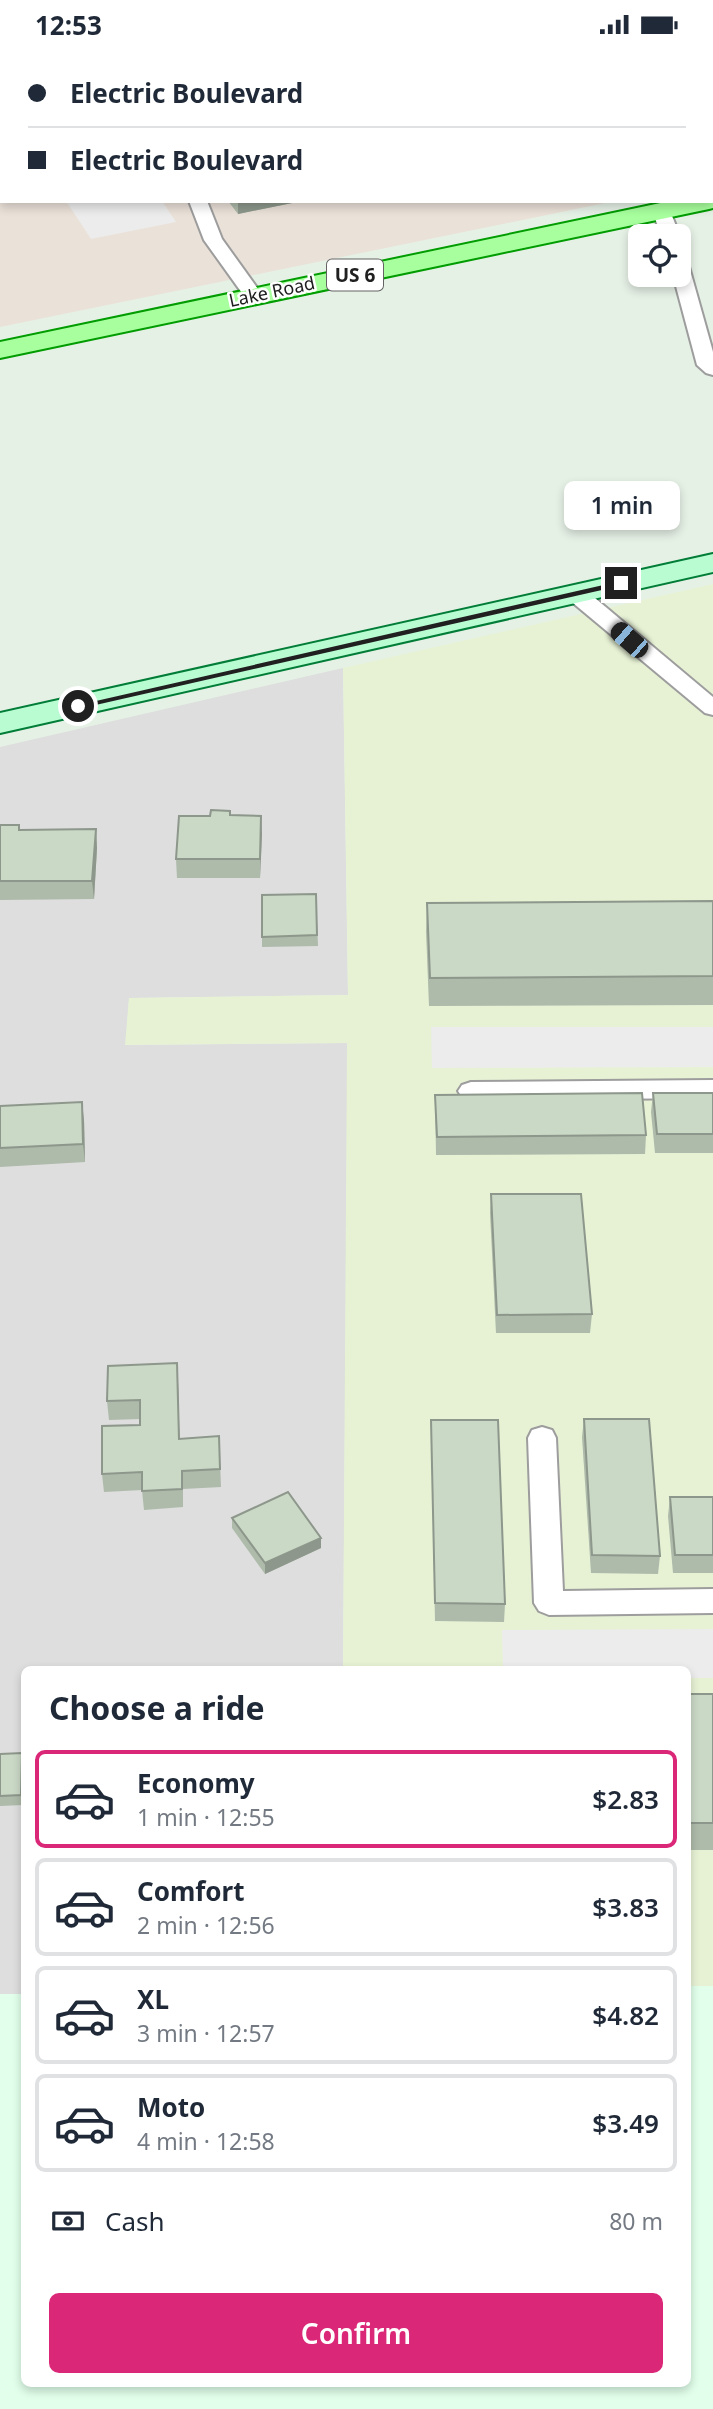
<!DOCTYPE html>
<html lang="en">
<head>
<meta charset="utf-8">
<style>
	body { margin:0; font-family:"Noto Sans",sans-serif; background:#f6f6f7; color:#1f2937; height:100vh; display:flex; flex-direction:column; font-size:26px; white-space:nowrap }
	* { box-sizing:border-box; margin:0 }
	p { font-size:23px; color:#747a83 }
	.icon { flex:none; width:38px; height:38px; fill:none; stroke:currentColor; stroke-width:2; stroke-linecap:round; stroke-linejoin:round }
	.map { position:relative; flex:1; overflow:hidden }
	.side { position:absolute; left:21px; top:1617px; width:670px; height:721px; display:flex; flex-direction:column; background:#fff; border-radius:10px; box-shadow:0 4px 10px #0003 }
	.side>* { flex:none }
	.hud { position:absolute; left:0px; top:0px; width:714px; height:154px; box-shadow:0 4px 10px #0003; display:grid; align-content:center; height:154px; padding:0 28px; background:#fff }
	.controls { position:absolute; left:628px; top:175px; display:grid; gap:14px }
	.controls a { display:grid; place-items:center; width:63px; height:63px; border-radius:10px; background:#fff; box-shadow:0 4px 10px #0003; font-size:35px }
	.end { position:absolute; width:32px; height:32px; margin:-16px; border:9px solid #202020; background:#fff; box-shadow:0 0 0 4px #fff }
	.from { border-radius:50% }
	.bubble { position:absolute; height:49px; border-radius:10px; background:#fff; box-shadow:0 4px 10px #0003; font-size:23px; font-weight:600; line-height:49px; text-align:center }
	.car { position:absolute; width:21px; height:42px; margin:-21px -10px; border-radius:9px; box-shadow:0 0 5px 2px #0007; background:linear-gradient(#222 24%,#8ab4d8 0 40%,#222 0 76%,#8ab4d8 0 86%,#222 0) }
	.hud b { display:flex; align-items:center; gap:24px; height:66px; font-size:26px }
	.hud b+b { border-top:2px solid #e0e1e3 }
	.hud i { width:18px; height:18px; background:#1f2937 }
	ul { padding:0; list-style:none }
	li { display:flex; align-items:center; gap:21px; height:98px; margin:0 14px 10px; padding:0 14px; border:4px solid #e0e1e3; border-radius:10px }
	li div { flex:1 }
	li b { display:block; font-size:26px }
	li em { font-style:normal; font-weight:600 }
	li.selected { border-color:#db2777 }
	li>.icon { width:63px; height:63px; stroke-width:1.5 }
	h2 { padding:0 28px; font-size:32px; line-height:84px }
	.pay { display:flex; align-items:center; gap:18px; height:77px; padding:0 28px; font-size:26px }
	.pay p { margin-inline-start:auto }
	.primary-button { display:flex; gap:14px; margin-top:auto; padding:14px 28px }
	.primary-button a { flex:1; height:80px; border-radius:10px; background:#db2777; color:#fff; font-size:28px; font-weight:600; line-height:80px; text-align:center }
	.status { display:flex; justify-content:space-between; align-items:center; height:49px; padding:0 35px; background:#fff; direction:ltr }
	.status svg { height:19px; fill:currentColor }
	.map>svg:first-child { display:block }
	.residential { fill:#dddedd }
	.commercial { fill:#e7f2d5 }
	.industrial { fill:#eae1d8 }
	.education { fill:#e1ffeb }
	.parking { fill:#ececec }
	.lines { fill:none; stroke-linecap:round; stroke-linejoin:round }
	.lane-casing { stroke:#9d9d9d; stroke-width:4 }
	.secondary-casing { stroke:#017d37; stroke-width:4 }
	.primary-casing { stroke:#009c00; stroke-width:4 }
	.lane { fill:#fff; fill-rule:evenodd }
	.secondary { fill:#b9fcd2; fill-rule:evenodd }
	.primary { fill:#a7ff9d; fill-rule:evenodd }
	.wall { fill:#aebaaa }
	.shaded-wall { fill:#8d978b }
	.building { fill:#cad8c6; stroke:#8d978b; stroke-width:2 }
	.route { fill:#202020 }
	.labels { text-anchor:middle; stroke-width:5; stroke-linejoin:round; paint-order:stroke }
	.far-street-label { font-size:18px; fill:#202020; stroke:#fff }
	.shield { fill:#fff; stroke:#636363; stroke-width:2 }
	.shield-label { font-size:19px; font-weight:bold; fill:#202020 }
</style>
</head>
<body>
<div class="status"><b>12:53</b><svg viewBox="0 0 49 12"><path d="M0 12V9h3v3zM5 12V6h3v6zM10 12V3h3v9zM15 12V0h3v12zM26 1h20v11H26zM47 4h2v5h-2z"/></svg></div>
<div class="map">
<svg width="713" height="2360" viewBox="0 0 713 2360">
	<rect width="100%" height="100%" fill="#e6f1e6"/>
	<!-- residential -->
	<polygon class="residential" points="343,619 348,946 129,949 126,996 348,994 343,1620 24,1620 24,1945 0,1945 0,698"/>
	<!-- commercial -->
	<polygon class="commercial" points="713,535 713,1937 688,1937 688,1620 343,1620 347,994 125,996 129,949 348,946 343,619"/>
	<!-- industrial -->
	<polygon class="industrial" points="0,0 713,0 713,132 712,2 2,2 2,152 615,152 0,278"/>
	<!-- education -->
	<polygon class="education" points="688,1937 713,1937 713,2360 0,2360 0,1945 24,1945 24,2334 688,2334"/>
	<!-- parking -->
	<g class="parking">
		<polygon points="66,152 162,152 176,173 91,190"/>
		<polygon points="431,978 713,978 713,1018 432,1019"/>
		<polygon points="713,1580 713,1629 688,1629 688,1620 503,1620 502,1581"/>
	</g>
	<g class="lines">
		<!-- lane casing -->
		<g class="lane-casing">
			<g id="lane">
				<rect x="0" y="21" width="2" height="10"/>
				<polygon points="189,152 207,152 222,190 263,247 261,251 247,251 204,191"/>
				<polygon points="661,157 670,162 680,187 679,189 662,187 652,162"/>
				<polygon points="679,208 688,214 713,303 713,326 706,324 697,316 673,226 679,226"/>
				<polygon points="575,538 583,539 713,648 713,666 705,664 567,549 564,544 567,539"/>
				<polygon points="713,1031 713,1049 471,1051 462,1048 458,1042 462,1036 471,1033"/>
				<polygon points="542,1378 552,1381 556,1389 563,1542 713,1540 713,1564 549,1566 539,1562 534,1554 528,1389 532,1381"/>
			</g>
		</g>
		<!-- secondary casing -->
		<g class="secondary-casing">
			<polygon id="secondary" points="713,505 713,523 0,684 0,664"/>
		</g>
		<!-- primary casing -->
		<g class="primary-casing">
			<polygon id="primary" points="713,145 713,159 709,160 0,309 0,293 670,152 712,152"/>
		</g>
		<!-- lane -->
		<use href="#lane" class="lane"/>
		<!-- secondary -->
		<use href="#secondary" class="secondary"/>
		<!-- primary -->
		<use href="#primary" class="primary"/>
	</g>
	<!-- wall -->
	<g class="wall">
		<polygon points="163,0 433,0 434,2 164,2"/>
		<polygon points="697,0 713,0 713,9 712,2 699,2"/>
		<polygon points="228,152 302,152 238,165"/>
		<polygon points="230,766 261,767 260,829 177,829 176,810"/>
		<polygon points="0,776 19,776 20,781 96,780 97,799 94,850 0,851"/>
		<polygon points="316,845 318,897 262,898 262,846"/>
		<polygon points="713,852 713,956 429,957 426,882 427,854"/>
		<polygon points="653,1044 713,1044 713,1104 655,1104 651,1063"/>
		<polygon points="435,1046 646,1086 645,1105 436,1106"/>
		<polygon points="0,1057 84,1071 85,1113 0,1118"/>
		<polygon points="491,1145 592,1265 590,1284 496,1284 490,1164"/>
		<polygon points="178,1333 179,1390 219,1387 221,1438 183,1440 183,1458 144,1461 142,1441 104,1443 102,1425 140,1376 140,1370 109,1371 107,1352"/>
		<polygon points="584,1370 660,1507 658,1525 591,1524 582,1388"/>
		<polygon points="431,1371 505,1555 504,1573 435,1572"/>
		<polygon points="670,1448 713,1448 713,1524 673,1524 668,1467"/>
		<polygon points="232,1469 321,1499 265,1525 232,1479"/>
		<rect x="688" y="1645" width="25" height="156"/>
		<polygon points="22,1704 24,1714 23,1756 0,1757 0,1705"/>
	</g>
	<!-- shaded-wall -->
	<g class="shaded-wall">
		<polygon points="35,0 103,0 94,2 35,2"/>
		<polygon points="238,152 302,152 238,165"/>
		<polygon points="261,767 262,785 260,829 260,810"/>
		<polygon points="96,780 97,799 94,850 92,832"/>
		<polygon points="82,1053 84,1071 85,1113 83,1095"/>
		<polygon points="177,1314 178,1333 180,1408 179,1390"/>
		<polygon points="321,1489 321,1499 265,1525 265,1514"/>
		<polygon points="22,1704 24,1714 23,1756 21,1746"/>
	</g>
	<!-- building -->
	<g class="building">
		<polygon points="180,0 433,0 434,2 182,2"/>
		<polygon points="211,761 230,762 230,766 261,767 260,810 176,810 179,767 210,767"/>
		<polygon points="0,776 19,776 19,781 96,780 92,832 0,832"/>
		<polygon points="316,845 317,886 262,888 262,846"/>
		<polygon points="713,852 713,927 430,929 427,854"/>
		<polygon points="642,1044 646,1086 437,1088 435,1046"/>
		<polygon points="653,1044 713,1044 713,1085 657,1085"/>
		<polygon points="82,1053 83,1095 0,1099 0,1057"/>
		<polygon points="491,1145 581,1145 592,1265 497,1266"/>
		<polygon points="177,1314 179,1390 219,1387 220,1420 182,1422 182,1440 142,1442 142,1423 102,1425 102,1377 140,1376 140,1351 107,1352 108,1317"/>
		<polygon points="584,1370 649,1370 660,1507 592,1506"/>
		<polygon points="431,1371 498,1371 505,1555 435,1554"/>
		<polygon points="288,1443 321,1489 265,1514 232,1469"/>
		<polygon points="670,1448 713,1448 713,1506 675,1506"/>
		<rect x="688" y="1645" width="25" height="129"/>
		<polygon points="22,1704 21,1746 0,1747 0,1705"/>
	</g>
	<!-- route -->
	<polygon class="route" points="621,532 626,534 624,536 78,660 74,657"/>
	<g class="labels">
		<!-- far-street labels -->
		<g class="far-street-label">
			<text transform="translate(272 243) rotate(-12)" y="6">Lake Road</text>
		</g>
		<!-- shield labels -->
		<rect class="shield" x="327" y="210.5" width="56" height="31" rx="5"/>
		<g class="shield-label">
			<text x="355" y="233">US 6</text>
		</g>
	</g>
</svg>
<div class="controls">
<a><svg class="icon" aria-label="locate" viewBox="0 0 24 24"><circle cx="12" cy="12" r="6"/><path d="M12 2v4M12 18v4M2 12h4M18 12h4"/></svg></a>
</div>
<i class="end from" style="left:78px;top:657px"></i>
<i class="end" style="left:621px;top:534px"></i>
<div class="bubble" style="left:564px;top:432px;width:116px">1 min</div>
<i class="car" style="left:629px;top:591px;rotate:311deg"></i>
<div class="hud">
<b><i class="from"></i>Electric Boulevard</b>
<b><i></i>Electric Boulevard</b>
</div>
<section class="side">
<h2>Choose a ride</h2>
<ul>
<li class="selected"><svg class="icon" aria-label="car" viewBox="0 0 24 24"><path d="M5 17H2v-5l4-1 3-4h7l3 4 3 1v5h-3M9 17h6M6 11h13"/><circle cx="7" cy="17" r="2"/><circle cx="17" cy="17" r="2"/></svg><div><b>Economy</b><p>1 min · 12:55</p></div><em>$2.83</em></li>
<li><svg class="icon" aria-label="car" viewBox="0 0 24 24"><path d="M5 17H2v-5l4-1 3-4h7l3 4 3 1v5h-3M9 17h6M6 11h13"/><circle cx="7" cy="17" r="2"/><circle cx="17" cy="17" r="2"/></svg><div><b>Comfort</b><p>2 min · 12:56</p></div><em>$3.83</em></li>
<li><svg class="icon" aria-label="car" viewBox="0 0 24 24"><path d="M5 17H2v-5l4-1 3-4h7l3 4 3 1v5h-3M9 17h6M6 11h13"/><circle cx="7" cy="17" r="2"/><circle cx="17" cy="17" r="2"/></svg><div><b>XL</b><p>3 min · 12:57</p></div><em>$4.82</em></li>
<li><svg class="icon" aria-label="car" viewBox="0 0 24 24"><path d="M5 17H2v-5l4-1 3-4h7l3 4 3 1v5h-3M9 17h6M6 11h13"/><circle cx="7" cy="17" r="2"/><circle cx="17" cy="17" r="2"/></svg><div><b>Moto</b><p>4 min · 12:58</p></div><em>$3.49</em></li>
</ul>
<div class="pay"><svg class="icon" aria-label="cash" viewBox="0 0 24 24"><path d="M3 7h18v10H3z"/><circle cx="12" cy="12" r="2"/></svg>Cash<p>80 m</p></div>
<div class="primary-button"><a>Confirm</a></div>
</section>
</div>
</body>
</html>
